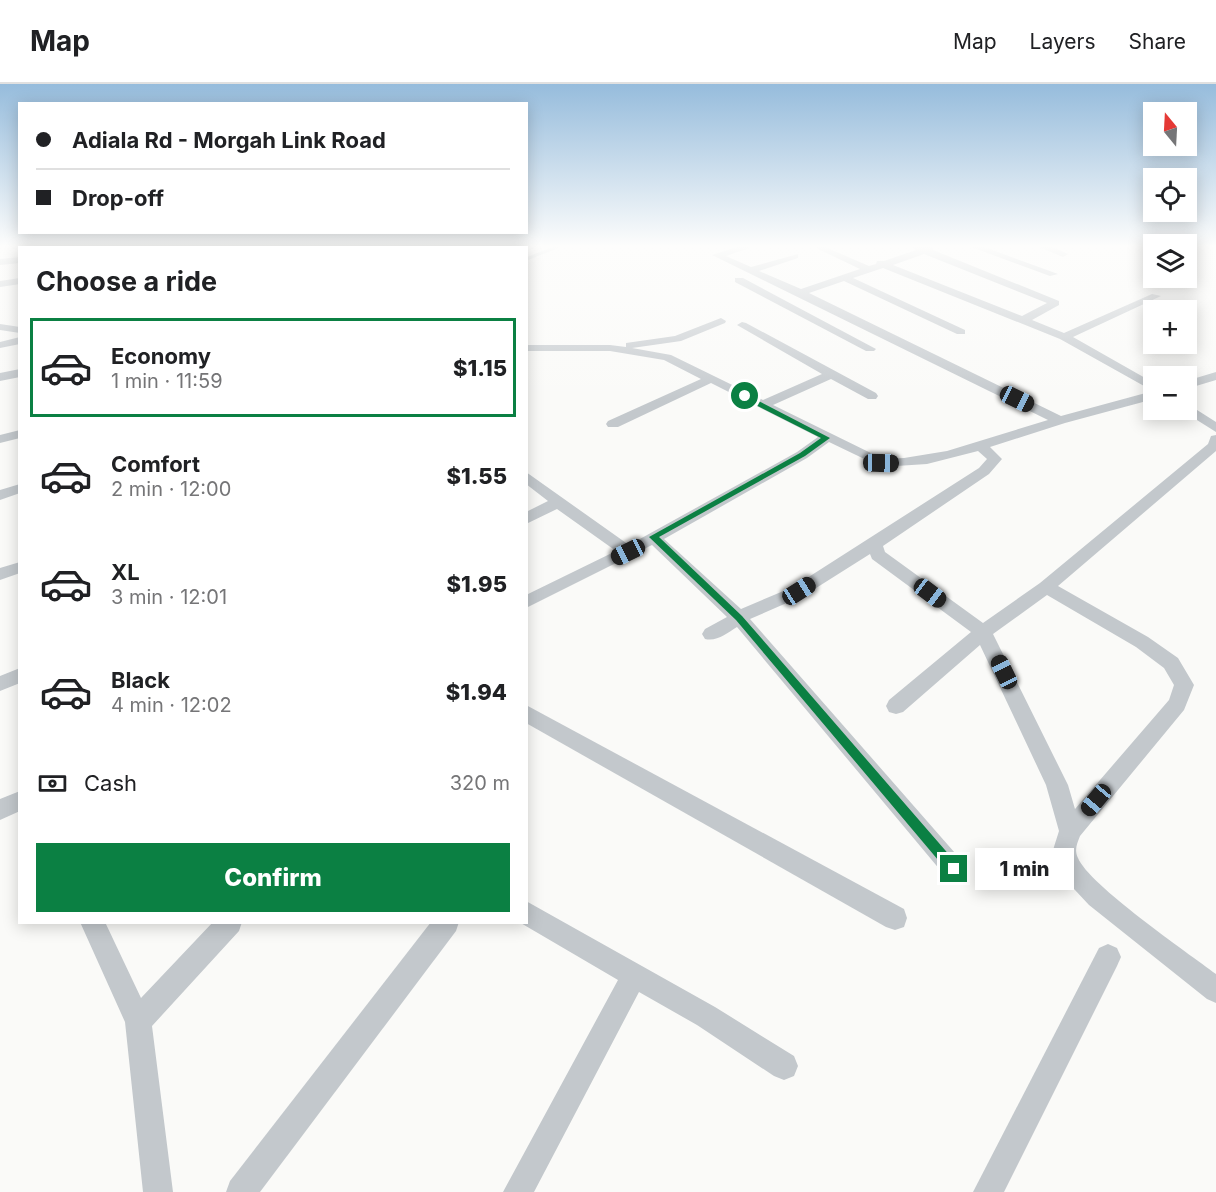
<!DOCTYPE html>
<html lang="en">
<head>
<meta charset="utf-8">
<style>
	body { margin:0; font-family:Inter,sans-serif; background:#f6f6f6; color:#202124; height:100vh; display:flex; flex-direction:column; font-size:22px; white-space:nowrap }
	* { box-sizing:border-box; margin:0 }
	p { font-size:20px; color:#757577 }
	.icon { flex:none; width:33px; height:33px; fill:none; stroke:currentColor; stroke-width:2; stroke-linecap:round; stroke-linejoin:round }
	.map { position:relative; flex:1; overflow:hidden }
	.panel { position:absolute; left:18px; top:162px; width:510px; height:678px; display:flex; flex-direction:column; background:#fff; border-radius:0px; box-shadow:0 3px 15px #0003 }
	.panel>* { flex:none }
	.top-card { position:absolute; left:18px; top:18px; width:510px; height:132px; border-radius:0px; box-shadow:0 3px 15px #0003; display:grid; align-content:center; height:132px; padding:0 18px; background:#fff }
	.needle { width:39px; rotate:342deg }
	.controls { position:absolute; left:1143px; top:18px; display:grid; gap:12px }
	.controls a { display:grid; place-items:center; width:54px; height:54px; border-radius:0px; background:#fff; box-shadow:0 3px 15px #0003; font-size:30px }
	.end { position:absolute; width:27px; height:27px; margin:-14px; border:8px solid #0b8043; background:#fff; box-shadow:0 0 0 3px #fff }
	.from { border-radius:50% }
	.bubble { position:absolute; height:42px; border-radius:0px; background:#fff; box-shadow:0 3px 15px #0003; font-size:20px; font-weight:800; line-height:42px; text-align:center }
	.car { position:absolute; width:18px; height:36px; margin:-18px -9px; border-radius:8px; box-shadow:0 0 4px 2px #0007; background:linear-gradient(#222 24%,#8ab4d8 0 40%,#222 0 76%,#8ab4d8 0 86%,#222 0) }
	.top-card b { display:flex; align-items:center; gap:21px; height:57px; font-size:22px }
	.top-card b+b { border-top:2px solid #e0e0e0 }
	.top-card i { width:15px; height:15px; background:#202124 }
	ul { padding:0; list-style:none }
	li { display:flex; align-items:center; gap:18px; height:99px; margin:0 12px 9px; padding:0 6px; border:3px solid transparent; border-radius:0px }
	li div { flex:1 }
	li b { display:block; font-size:22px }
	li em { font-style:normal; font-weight:800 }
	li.current { border-color:#0b8043 }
	li>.icon { width:54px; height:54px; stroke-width:1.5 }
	h2 { padding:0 18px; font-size:27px; line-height:72px }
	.pay { display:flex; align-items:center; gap:15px; height:66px; padding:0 18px; font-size:22px }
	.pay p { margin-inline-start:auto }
	.cta { display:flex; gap:12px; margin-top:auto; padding:12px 18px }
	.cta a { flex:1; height:69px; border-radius:0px; background:#0b8043; color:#fff; font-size:24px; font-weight:800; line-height:69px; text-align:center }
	header { display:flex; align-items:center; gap:36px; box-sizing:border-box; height:84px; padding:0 30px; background:#fff; border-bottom:2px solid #e0e0e0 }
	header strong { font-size:28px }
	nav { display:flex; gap:33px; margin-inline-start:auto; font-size:21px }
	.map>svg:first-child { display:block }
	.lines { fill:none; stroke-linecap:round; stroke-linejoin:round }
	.stream { stroke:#bbc7cb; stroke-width:3 }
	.street { fill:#c3c8cc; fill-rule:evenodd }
	.route { fill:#0b8043 }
</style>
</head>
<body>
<header>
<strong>Map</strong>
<nav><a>Map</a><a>Layers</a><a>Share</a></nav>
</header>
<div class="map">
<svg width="1216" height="1108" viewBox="0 0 1216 1108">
	<rect width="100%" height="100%" fill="#fafaf8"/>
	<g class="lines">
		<!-- stream -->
		<polyline class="stream" points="526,175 557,163"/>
		<!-- street -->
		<g class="street">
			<polygon points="29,163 37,163 38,164 28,164"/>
			<polygon points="97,163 110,163 97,164"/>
			<polygon points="144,163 152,163 153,164 143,164"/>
			<polygon points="197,163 211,163 197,164"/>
			<polygon points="216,163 224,163 225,164 215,164"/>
			<polygon points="295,163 305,163 305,164 296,164"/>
			<polygon points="337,163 347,163 347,164 338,164"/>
			<polygon points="405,163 415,163 405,164"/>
			<polygon points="471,163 482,163 471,164"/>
			<path d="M737 163H752L726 172 751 183 798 170V174L759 187 801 205 860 185 814 163H825L869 182 876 180 877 177H884L916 166 912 163H932L933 166 1059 217V221L1032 236 1064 249 1152 210 1161 212 1073 253 1154 299V315L1065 339 990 363 1002 375 989 390 883 462 885 468 983 539 1040 499 1208 360 1211 352 1216 351V367L1058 502 1148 553 1178 574 1194 601 1184 626 1080 752C1077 760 1074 766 1078 774 1089 801 1188 869 1216 890V919L1207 915 1089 821 1061 791 1053 766 1059 747 1046 701 980 561 903 628 896 630 889 628 886 622 889 616 971 548 872 475 870 470 805 511 750 535 962 777 966 785 962 793 954 796 946 793 737 543C727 549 717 558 705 555L702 550 705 545 727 533 652 461 526 524V511L616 467 557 425 526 440V428L548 417 526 400V388L629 461 797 368 818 353 711 299 618 343H608L606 340 608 337 701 295 664 276 610 267H526V261H610L626 263V259L675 252 721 234 726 237 725 239 681 257 632 264 671 271 763 316 822 290 737 241 742 238 746 239 876 309 878 312 876 315H868L831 295 773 321 883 375 904 374 947 367 1048 336 712 171ZM924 170 1047 219 1022 232 893 181ZM883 184 1060 255 1153 307 1061 332 809 209 844 197 957 250H965V246L853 194ZM829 358 881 383 927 380 978 367 987 375 979 384 793 503 741 525 664 455 807 374ZM1047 511 1136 563 1164 584 1174 601 1169 616 1075 725 1068 701 993 550Z"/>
			<polygon points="971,163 984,163 1058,190 1050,192"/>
			<polygon points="1039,163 1052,163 1068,170 1063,173"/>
			<polygon points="20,173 20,179 0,181 0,175"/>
			<polygon points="20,194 20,200 0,203 0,197"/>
			<polygon points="735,194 743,194 876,265 874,267 866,267 735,198"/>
			<polygon points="0,240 20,243 20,249 0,246"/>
			<polygon points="20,253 20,260 0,264 0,258"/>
			<polygon points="20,285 20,293 0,297 0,289"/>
			<polygon points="1216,288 1216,296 1186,305 1186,297"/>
			<polygon points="1186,319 1216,338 1216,348 1181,326 1186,326"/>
			<polygon points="20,346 20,354 0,359 0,351"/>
			<polygon points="20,400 20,409 0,416 0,406"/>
			<polygon points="20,478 20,489 0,496 0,484"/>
			<polygon points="20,584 20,599 0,607 0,592"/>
			<polygon points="526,621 904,825 907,834 904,843 895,846 886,843 526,639"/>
			<polygon points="20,707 20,727 0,736 0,715"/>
			<polygon points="526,817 715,923 794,972 798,982 794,992 784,996 774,992 697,941 639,908 534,1108 503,1108 618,896 519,838 526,838"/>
			<polygon points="80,838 105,838 141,914 213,838 242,838 239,847 152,942 173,1108 143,1108 125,938"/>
			<polygon points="431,838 459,838 456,847 260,1108 226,1108 230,1097"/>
			<polygon points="1108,860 1117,864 1121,873 1117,882 1004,1108 973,1108 1099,864"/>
		</g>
	</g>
	<!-- sky -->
	<linearGradient id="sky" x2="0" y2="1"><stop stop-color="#96bcdc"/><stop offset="0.51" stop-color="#fdfdfc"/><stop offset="1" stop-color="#fdfdfc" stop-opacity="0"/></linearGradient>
	<rect width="1216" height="318" fill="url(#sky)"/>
	<!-- route -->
	<polygon class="route" points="742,311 747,311 830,354 805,372 659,453 742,532 958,781 960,785 958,789 949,789 736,536 649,453 800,369 821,354 742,314"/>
</svg>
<div class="controls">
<a><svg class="needle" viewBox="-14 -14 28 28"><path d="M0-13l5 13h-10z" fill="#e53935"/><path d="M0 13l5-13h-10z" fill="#757577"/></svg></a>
<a><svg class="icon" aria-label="locate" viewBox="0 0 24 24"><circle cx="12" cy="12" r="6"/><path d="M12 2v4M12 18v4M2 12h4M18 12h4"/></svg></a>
<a><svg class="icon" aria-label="layers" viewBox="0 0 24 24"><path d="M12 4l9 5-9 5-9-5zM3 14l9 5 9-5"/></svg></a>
<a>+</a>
<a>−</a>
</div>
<i class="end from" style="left:745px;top:312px"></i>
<i class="end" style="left:954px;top:785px"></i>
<div class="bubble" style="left:975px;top:764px;width:99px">1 min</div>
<i class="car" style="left:1017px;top:315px;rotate:116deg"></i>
<i class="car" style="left:881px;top:379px;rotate:91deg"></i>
<i class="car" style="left:628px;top:468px;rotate:244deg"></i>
<i class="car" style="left:799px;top:507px;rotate:58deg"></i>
<i class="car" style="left:930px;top:509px;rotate:127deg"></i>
<i class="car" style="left:1004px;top:588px;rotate:334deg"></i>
<i class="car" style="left:1096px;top:716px;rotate:220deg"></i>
<div class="top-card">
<b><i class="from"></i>Adiala Rd - Morgah Link Road</b>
<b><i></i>Drop-off</b>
</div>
<section class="panel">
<h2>Choose a ride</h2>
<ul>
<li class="current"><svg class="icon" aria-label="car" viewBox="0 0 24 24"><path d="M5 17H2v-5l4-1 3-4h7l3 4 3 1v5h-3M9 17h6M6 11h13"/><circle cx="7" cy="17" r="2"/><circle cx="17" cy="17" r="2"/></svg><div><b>Economy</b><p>1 min · 11:59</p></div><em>$1.15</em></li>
<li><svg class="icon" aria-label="car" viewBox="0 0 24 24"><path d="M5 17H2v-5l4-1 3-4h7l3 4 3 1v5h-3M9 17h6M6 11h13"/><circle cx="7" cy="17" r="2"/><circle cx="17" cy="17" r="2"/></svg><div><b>Comfort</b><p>2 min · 12:00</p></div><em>$1.55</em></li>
<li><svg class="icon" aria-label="car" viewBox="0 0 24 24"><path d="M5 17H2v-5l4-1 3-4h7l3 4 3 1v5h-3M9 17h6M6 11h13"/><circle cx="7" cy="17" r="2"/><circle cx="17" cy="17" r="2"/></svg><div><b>XL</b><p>3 min · 12:01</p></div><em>$1.95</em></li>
<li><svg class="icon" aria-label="car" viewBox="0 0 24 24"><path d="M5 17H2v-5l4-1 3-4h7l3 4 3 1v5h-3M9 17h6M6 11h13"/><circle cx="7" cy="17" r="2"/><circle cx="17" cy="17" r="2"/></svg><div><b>Black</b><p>4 min · 12:02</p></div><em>$1.94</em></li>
</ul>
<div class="pay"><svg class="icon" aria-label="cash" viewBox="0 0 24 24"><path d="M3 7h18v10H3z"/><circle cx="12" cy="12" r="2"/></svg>Cash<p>320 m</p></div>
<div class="cta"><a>Confirm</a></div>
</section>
</div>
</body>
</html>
